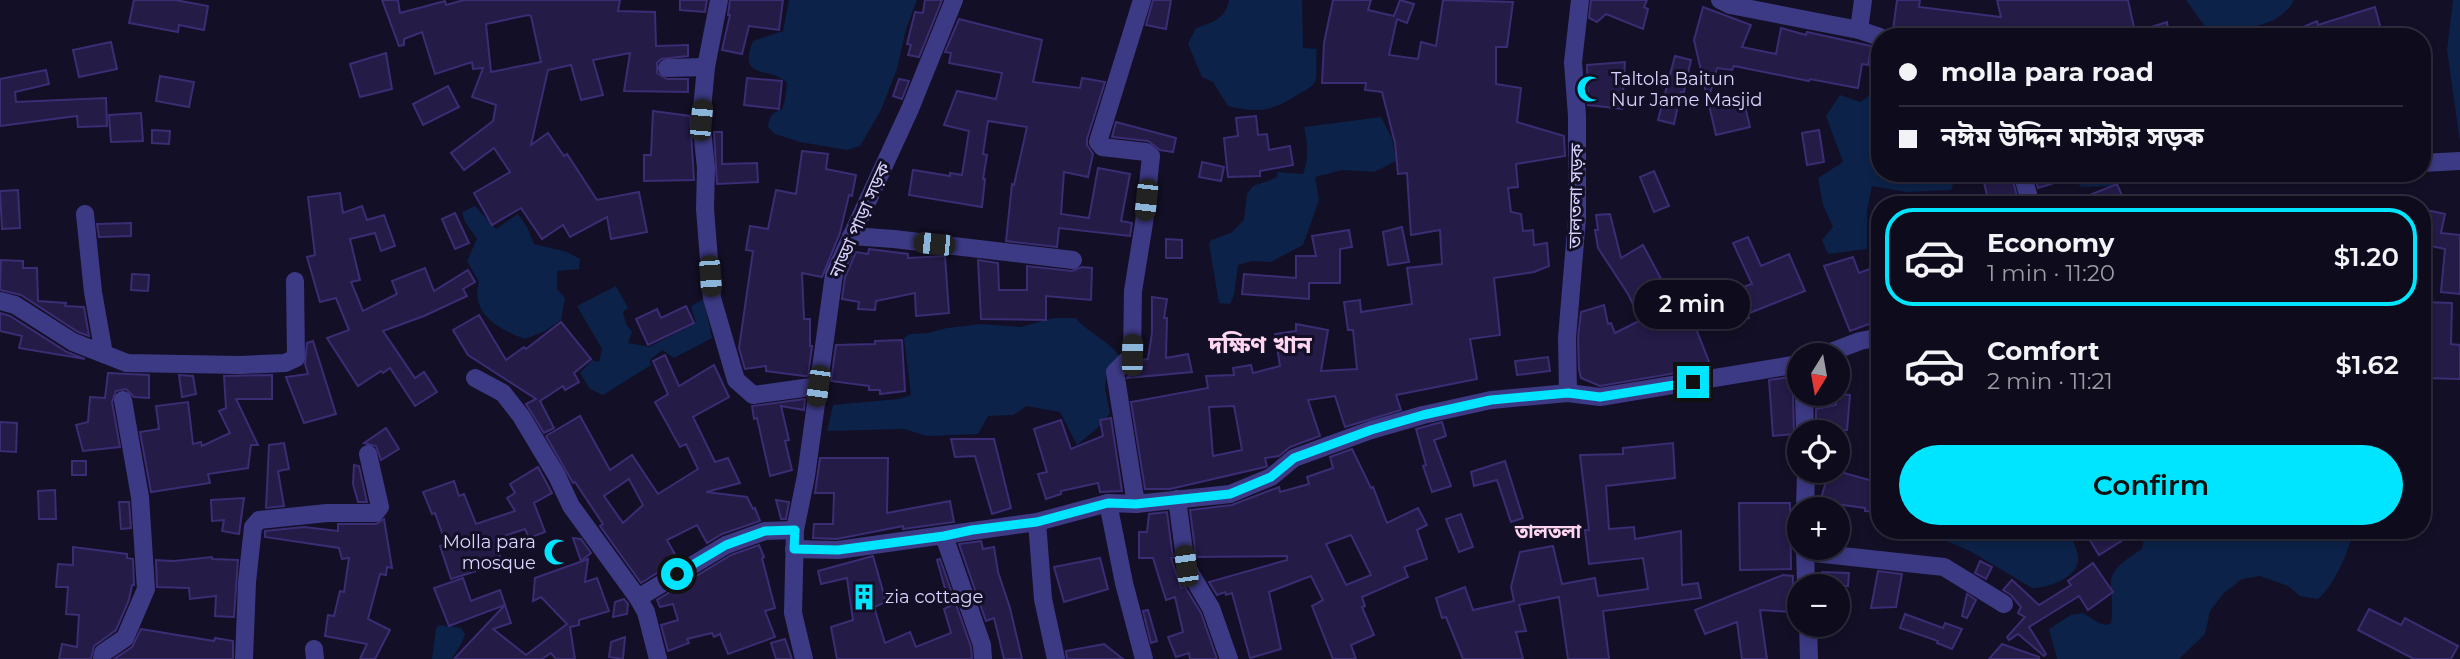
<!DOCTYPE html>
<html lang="en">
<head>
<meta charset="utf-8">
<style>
	body { margin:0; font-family:Montserrat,"Noto Sans Bengali",sans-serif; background:#171425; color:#f1f3f6; height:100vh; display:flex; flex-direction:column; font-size:26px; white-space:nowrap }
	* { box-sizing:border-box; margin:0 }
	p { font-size:23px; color:#9b9ba3 }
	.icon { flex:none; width:38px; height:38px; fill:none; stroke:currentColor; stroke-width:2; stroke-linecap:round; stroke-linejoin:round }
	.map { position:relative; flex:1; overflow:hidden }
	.details { position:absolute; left:1871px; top:196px; width:560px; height:343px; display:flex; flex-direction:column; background:#0e0b1c; border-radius:28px; box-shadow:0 4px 10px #0003,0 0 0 2px #2e2b3b }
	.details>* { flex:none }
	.guide { position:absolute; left:1871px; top:28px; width:560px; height:154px; border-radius:28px; box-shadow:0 4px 10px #0003,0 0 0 2px #2e2b3b; display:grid; align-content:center; height:154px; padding:0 28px; background:#0e0b1c }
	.needle { width:46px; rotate:191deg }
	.fabs { position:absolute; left:1787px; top:343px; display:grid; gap:14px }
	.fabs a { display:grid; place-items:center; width:63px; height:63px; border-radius:50%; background:#0e0b1c; box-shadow:0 4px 10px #0003,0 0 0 2px #2e2b3b; font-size:35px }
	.end { position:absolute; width:32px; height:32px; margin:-16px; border:9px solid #00e5ff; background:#111; box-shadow:0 0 0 4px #111 }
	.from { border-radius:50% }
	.bubble { position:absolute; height:49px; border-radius:24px; background:#0e0b1c; box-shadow:0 4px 10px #0003,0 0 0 2px #2e2b3b; font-size:23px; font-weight:600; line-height:49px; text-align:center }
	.car { position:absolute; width:21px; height:42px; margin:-21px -10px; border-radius:9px; box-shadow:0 0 5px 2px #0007; background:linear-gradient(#222 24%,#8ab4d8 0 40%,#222 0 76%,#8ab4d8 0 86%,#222 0) }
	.guide b { display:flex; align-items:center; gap:24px; height:66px; font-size:26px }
	.guide b+b { border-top:2px solid #2e2b3b }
	.guide i { width:18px; height:18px; background:#f1f3f6 }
	ul { padding:12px 0 0; list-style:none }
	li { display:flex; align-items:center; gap:21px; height:98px; margin:0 14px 10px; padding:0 14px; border:4px solid transparent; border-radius:28px }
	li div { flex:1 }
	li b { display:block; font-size:26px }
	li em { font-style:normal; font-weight:600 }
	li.current { border-color:#00e5ff }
	li>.icon { width:63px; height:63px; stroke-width:1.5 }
	.action { display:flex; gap:14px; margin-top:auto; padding:14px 28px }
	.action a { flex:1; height:80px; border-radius:42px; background:#00e5ff; color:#111; font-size:28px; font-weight:600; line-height:80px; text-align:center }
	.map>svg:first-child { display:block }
	.water { fill:#0c2248 }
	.building { fill:#241b47; stroke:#3b2d73; stroke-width:2; fill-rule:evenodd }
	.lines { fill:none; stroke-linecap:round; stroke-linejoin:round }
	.minor { stroke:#3d3a85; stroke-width:18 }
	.route { stroke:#00e5ff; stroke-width:9 }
	.labels { text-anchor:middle; stroke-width:6; stroke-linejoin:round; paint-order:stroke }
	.poi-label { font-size:18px; fill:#d9d4ff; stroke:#130f26; text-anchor:start }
	.street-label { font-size:18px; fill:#d9d4ff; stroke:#130f26 }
	.neighbourhood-label { font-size:19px; font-weight:bold; fill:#ffd6f0; stroke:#130f26 }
	.district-label { font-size:24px; font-weight:bold; fill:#ffd6f0; stroke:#130f26 }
</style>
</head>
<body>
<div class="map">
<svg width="2460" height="659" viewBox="0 0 2460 659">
	<rect width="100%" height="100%" fill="#130f26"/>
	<!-- water -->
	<g class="water">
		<path d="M789 0H917L906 29 897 69 881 110 860 146 847 150 800 142 775 134 768 127C769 117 772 113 782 109L785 100 787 83C770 65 737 82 753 41L783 31Z"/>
		<path d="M1229 0H1302L1303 48 1317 49C1315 59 1318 76 1315 82 1311 88 1302 92 1297 95 1271 112 1258 113 1228 106L1213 82 1202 77 1188 44 1196 28C1211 23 1226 19 1229 0Z"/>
		<path d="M2186 0H2294C2279 29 2239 30 2209 32Z"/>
		<polygon points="2453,0 2460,0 2460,142 2447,50"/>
		<polygon points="1879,89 1880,173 1957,173 1951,190 1906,192 1872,186 1867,210 1867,249 1828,254 1822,240 1833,227 1823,205 1818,178 1843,162 1826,116 1840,95 1860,102"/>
		<path d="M1381 117 1392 138 1396 161 1374 172 1342 170 1315 177 1319 200 1303 245 1271 262 1252 261 1238 265 1234 295 1230 304 1219 303 1209 244 1211 240 1231 233 1244 220 1247 194 1253 186 1276 178 1278 172 1303 174C1309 157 1308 145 1304 127Z"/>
		<polygon points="2069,173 2156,173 2113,186 2081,187"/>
		<path d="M475 206 496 229 518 214 527 227 534 244 567 252 580 259 579 269 557 271V289L565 298 561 320 545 331 525 339C499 329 470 314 479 282L467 261 477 239 465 222 462 212Z"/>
		<polygon points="616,286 628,308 623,312 626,324 632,332 628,343 649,347 696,323 691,306 704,299 712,338 674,358 662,350 650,360 651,365 603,395 590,389 580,373 592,360 599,362 602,349 577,306"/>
		<path d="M1053 318H1076C1089 334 1112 342 1122 360L1107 373 1105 389 1110 413 1102 424 1077 445 1060 412 1027 406 1013 415 988 416 978 434 927 436 904 429 827 431 833 405 899 399 911 395 904 338 910 334 928 333 947 328 981 324 1021 327Z"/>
		<path d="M1921 530H2068C2071 538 2077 548 2078 556 2081 577 2048 588 2032 588L1972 552Z"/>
		<path d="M2146 530H2355C2346 554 2337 582 2318 599L2300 596 2288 586 2260 576 2242 579 2223 594 2210 611 2205 634 2179 659H2057L2049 629 2071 615 2083 613 2099 623 2106 625 2111 623C2117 578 2095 579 2142 549Z"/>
		<path d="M440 625 461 628 465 634C463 643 457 650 452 659H432L436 628Z"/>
	</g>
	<!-- building -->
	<g class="building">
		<polygon points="134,0 175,0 208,6 204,30 179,25 178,32 129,23"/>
		<path d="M382 0H398L400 13 445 1 446 5 464 0H620L618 11 655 12 656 46 688 45V56L661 59 657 63V73L667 79H688V92L624 91 630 53 593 60 603 95 581 100 571 65 548 70 531 145 548 133 564 156 567 154 597 200 639 192 647 232 611 239 607 217 570 237 563 225 542 239 521 208 492 225 474 193 510 172 494 148 464 170 451 153 493 121 496 105 472 97 483 68 473 69 472 62 435 74 422 32 404 39V45L399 46ZM528 15 531 16 541 62 491 72 486 24Z"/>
		<polygon points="680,0 707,0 705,12 680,10"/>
		<polygon points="730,0 783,0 779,30 749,26 742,54 722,50 730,15 728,15"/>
		<polygon points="925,0 942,0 919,57 908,55 911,45 907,44 915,12 923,13"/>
		<polygon points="1153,0 1171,0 1166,29 1146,25"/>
		<path d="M1333 0H1371L1368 10 1394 16 1400 0 1414 4 1407 23 1397 19 1389 55 1418 59 1421 42 1436 46 1443 0 1513 2 1507 47H1496V84L1521 88 1517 122 1564 136 1565 156 1516 164 1518 187 1508 188 1511 212 1521 214 1523 231 1533 230 1534 245 1547 243 1549 266 1534 272 1494 278 1500 335 1470 339 1477 379 1396 395 1401 410 1345 427 1335 396 1308 400 1320 436 1290 447 1279 456 1265 458 1267 466 1265 467 1170 489H1145L1131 402 1208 388 1206 376 1234 375 1233 368 1251 365 1253 373 1280 366 1275 334 1296 331V324L1328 330 1321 371 1357 369 1353 330H1348L1344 302 1360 300 1361 312 1412 304 1407 268 1442 264 1440 230 1411 235 1407 173 1398 174 1395 143 1382 92 1365 90 1366 83H1322L1324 43ZM1234 406 1242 450 1213 456 1209 407Z"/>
		<polygon points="1591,0 1647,0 1644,7 1648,9 1643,29 1606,14 1597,22 1589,18"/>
		<polygon points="1897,0 1920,0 1919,7 2001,17 1997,0 2128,0 2135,32 2167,22 2169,37 1932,37 1893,30"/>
		<polygon points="1703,7 1751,25 1742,47 1776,54 1781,28 1806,35 1807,32 1871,46 1868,65 1862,64 1858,88 1810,79 1809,81 1734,66 1732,70 1717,68 1708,101 1694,40"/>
		<polygon points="2375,7 2383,37 2279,37 2317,21 2318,25"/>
		<polygon points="959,19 1042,40 1033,82 1080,88 1082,78 1105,82 1087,139 1087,145 1093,154 1088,177 1064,172 1061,214 1089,218 1098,168 1130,174 1121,221 1132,223 1130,236 1059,228 1057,247 1006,241 1012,184 1014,185 1027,127 988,121 983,154 987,155 983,179 985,179 982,207 909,195 913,170 950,176 950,173 962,175 969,131 944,125 957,91 996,99 1002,73 949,63 951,53 945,52"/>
		<polygon points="111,42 117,69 79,77 73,50"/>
		<polygon points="386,53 392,89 360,97 350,64"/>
		<polygon points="1675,56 1691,60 1684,92 1681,92 1674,124 1658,120"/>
		<polygon points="1625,62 1622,109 1588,105 1587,65"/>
		<polygon points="46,70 49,84 15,92 16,102 106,98 107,126 78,127 77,116 0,126 0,79"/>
		<polygon points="160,76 194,82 189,107 156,101"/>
		<polygon points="747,78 782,81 779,109 744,105"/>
		<polygon points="899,79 909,81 902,99 893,96"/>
		<polygon points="448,86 459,107 423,125 413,104"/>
		<polygon points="1743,98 1750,127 1716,135 1709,105"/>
		<polygon points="653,111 690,116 694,180 644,181 644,155 651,155"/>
		<polygon points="141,113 143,141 111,142 109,115"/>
		<polygon points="1256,116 1258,135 1267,134 1269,150 1290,146 1293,165 1260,171 1260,176 1228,177 1224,138 1238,136 1236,118"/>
		<polygon points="1116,122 1176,138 1173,152 1160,150 1148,141 1112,137"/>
		<polygon points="152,130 170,131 169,144 152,143"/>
		<polygon points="1819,130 1824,162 1807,165 1802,133"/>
		<polygon points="714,132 722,132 722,164 757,163 758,182 717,184"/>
		<polygon points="802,151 828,154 826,169 856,175 852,196 849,195 840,233 822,277 802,273 804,319 810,319 810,346 812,346 808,376 804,376 766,371 766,366 745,369 739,348 753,251 746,250 750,226 768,229 776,190 796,194"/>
		<polygon points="1202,162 1224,167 1221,181 1199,177"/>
		<polygon points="1654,171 1669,206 1654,212 1640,177"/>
		<polygon points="1982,173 2011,173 2018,200 1989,205"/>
		<polygon points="2034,173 2074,173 2074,177 2038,188"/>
		<polygon points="2117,184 2126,205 2068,205 2067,204"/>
		<polygon points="18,190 20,228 2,229 0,191"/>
		<polygon points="340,193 343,213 362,206 367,220 384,215 395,246 381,251 375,233 350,239 360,280 351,282 363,311 397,294 392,281 425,268 434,291 468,270 475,282 463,289 467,296 424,316 383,331 415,378 424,372 437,392 415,406 390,368 383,373 381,371 358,386 327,338 349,330 336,298 320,302 307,257 315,255 308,197"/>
		<polygon points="2422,209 2445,214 2441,233 2460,235 2460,294 2441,292 2445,249 2422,244"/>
		<polygon points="455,213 469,243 455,249 442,219"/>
		<polygon points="1610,214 1621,258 1643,245 1674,303 1684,298 1711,367 1600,386 1581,378 1579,369 1578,338 1581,312 1604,305 1608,324 1611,323 1615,333 1641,320 1628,294 1598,248 1595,230 1598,230 1596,215"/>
		<polygon points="131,223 131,236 99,237 97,224"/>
		<polygon points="1402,227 1409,262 1388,265 1383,232"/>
		<polygon points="1349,230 1352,247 1340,249 1340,283 1309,283 1309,299 1242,294 1244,274 1296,278 1296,256 1316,256 1312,236"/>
		<polygon points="1748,237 1761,266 1789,254 1805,291 1747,314 1749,318 1732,324 1717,296 1752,284 1733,243"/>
		<polygon points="1166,239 1182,240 1182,258 1166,258"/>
		<polygon points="869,249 908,254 908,258 945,256 949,313 916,316 915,293 876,301 875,310 858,309 859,302 842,299 845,277 856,252 868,254"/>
		<polygon points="1853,257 1859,273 1880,265 1880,320 1850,331 1824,266"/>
		<polygon points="1,260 23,261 23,268 37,268 38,301 66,303 65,306 84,307 89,336 78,332 21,295 0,290"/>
		<polygon points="978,260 998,263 999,290 1027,290 1027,266 1072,271 1082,267 1092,268 1091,300 1046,296 1046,320 981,319"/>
		<polygon points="132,274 149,275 148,291 131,290"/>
		<polygon points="1152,297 1167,299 1164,318 1167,318 1166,358 1188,354 1192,372 1127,378 1142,360 1148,359 1152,333"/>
		<polygon points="2422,302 2452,303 2451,344 2460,345 2460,379 2422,378"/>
		<polygon points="686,306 694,323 648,345 636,319 657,309 661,318"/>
		<polygon points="0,313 10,316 67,352 85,359 19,348 22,336 0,331"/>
		<polygon points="479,315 506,360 524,347 526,349 561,322 591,359 574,373 579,382 565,390 563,386 540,401 554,428 544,433 526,404 536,399 468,355 453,330"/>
		<polygon points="902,340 905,391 880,394 880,390 869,390 869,386 831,381 836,345 875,344 875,341"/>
		<polygon points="313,341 336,414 304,423 286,377 308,374 305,364 307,343"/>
		<path d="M665 355 679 386 714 365 729 397 693 417 715 462 728 458 740 483 706 492 747 497 753 509 755 508 760 521 722 534 707 543 697 525 667 540 678 560 641 583 600 526 603 524 575 482 573 483 546 436 580 416 610 470 632 455 658 494 698 469 686 444 680 447 655 402 668 394 653 361ZM629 479 643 505 623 523 604 496Z"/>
		<polygon points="1548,357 1550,371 1517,375 1515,361"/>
		<polygon points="108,373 149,375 149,398 134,397 126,389 116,391 112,402 120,447 83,451 76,425 88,422 90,397 105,398"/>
		<polygon points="179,375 193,376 196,394 182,397"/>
		<polygon points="272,375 272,399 236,399 258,445 251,445 248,468 208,474 210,483 151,492 140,432 159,429 156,406 188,402 193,444 201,442 202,446 230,433 219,411 226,408 224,376"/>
		<polygon points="1796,376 1796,386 1793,394 1794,434 1773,436 1769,380"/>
		<polygon points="1837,394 1850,395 1847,430 1816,432 1816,409 1836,405"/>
		<polygon points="805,399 804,410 781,406 789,440 785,441 792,470 770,476 757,418 754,419 752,406"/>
		<polygon points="1111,418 1122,491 1100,492 1098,483 1061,491 1061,494 1046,499 1038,474 1047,472 1034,429 1061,420 1071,449 1103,436 1100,420"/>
		<polygon points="0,422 17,423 16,452 0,451"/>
		<polygon points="1442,422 1446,436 1434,440 1451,486 1432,492 1423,466 1426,465 1416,429"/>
		<polygon points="386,428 399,449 381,460 376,446 364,443"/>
		<polygon points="951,439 994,439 1011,508 992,514 975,456 955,457"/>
		<polygon points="284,443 289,469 278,471 284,506 266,508 269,445"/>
		<polygon points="1673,443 1675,478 1606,486 1609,529 1634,527 1635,539 1681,531 1682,585 1698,583 1701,598 1603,611 1609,659 1568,659 1559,597 1519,605 1526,631 1516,632 1523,659 1463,659 1446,617 1442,618 1436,598 1465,587 1473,610 1514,601 1511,587 1520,552 1553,546 1562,584 1595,578 1598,596 1648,589 1643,558 1589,564 1585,530 1589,530 1580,455 1623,454 1623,448"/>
		<path d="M1352 449 1371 488 1373 487 1387 523 1418 508 1427 525 1417 530 1427 559 1404 567 1408 577 1362 597 1365 606 1362 607 1374 635 1351 645 1356 659H1333L1312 606 1323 600 1311 576 1269 592 1281 649 1250 658 1232 593 1226 595 1225 592 1217 595 1209 582 1287 560V556L1196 557 1190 510 1232 505 1279 487 1280 492 1309 484 1307 477 1333 468 1330 457ZM1351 535 1371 575 1346 585 1326 544Z"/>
		<polygon points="820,458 888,458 887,513 950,501 954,522 903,529 903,526 837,539 813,538 814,524 833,524 834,493 815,493"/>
		<rect x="72" y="461" width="14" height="14"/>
		<polygon points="1505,461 1523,518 1511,522 1497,480 1474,486 1471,472"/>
		<polygon points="354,465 359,466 367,502 358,502 353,484"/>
		<polygon points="538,467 552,493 534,503 545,532 529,538 525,529 495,539 502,563 451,579 440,546 446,544 435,513 432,514 423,492 454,481 459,496 464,494 476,524 515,511 507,498 515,493 510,484"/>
		<polygon points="1829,471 1837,471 1880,483 1880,512 1865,511 1865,508 1820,502"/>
		<polygon points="55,490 56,519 39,519 38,491"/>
		<polygon points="244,498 239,534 222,531 224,520 212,521 211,500"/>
		<polygon points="776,500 789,502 786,519 781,519"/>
		<polygon points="119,502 129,502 131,528 121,529"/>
		<polygon points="1739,503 1790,503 1791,569 1740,570"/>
		<polygon points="1167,512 1173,558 1171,558 1181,588 1185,587 1201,613 1217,659 1190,659 1189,653 1176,657 1168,637 1183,632 1175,597 1166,600 1153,558 1139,558 1139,532 1147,532 1149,514"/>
		<polygon points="1461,514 1473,547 1459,552 1446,519"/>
		<polygon points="384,519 392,568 387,567 386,575 380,574 368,619 390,630 375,659 360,659 367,644 325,636 328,615 334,616 340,591 344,592 349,558 342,559 339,548 265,537 265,531 304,527 338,531 338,524 376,524"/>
		<polygon points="2099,530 2139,530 2099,555 2088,537"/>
		<polygon points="573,538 581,539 591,553 581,561"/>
		<polygon points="981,541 983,549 994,547 998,572 1010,608 1022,659 1004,659 994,618 986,621 959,544"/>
		<polygon points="759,545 764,557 762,558 775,608 765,611 775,637 728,654 720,634 714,637 712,633 687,639 689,643 668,651 661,625 678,620 673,604 660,607 657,600 731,555"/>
		<polygon points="73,547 127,554 127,558 133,559 134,585 132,585 129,600 116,630 94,646 91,659 59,659 62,644 77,647 79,615 66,614 68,587 56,587 58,564 73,565"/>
		<polygon points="873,556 886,602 874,607 885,643 910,632 916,647 951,633 944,609 950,606 937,560 940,559 971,647 972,659 837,659 831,627 853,620 847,578 821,584 818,571"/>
		<polygon points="212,557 212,559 238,560 234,617 215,616 216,596 190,599 189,588 157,587 156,560 174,561"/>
		<polygon points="1100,558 1108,589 1064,602 1054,567"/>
		<polygon points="588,559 585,582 597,578 609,611 579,620 579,625 570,627 575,659 556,659 551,653 542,659 454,659 505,605 511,623 493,629 526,655 567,624 541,597 533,601 535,578"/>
		<polygon points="1980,561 1992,567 1986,579 1975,573"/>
		<polygon points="2093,563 2113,592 2088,610 2079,596 2029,627 2046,654 2044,656 2018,634 2009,640 2007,637 2025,617 2018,613 2021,607 2011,595 2003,590 2012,580 2039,605 2071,585 2068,581"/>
		<polygon points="1878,571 1902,574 1896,607 1871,608"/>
		<polygon points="1822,572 1849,573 1848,586 1821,586"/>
		<polygon points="1783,575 1793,576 1792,612 1760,610 1767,659 1742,659 1737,622 1705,634 1695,610"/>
		<polygon points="463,578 471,601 500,590 505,605 449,626 434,588"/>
		<polygon points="1967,594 1976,600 1967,618 1962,616"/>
		<polygon points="624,599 628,604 627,614 613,617 615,602"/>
		<polygon points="2369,609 2401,625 2405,618 2458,646 2451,659 2414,659 2358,630"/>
		<polygon points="1148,610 1157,641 1151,643 1143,611"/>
		<polygon points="1905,614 1943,628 1945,623 1962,629 1952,649 1937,643 1938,641 1900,628"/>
		<polygon points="141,629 214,641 215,638 233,641 233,659 114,659 132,647"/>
		<polygon points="625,637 623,659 609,657 611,642"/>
		<polygon points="785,639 792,659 776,659 771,643"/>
		<polygon points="1104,644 1123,659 1067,659 1066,651"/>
		<polygon points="2002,644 2039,657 2039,659 1989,659"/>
	</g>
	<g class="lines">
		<!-- minor -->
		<g class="minor">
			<polyline points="719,0 706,67 701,120 706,168 705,209 712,298 736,380 753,395 818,386"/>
			<polyline points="1720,0 1730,5 1859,30 1880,37"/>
			<polyline points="1859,30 1863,0"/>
			<polyline points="667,68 706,67"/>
			<polyline points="2422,163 2460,161"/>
			<polyline points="2022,173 2031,205"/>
			<polyline points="85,214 93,292 104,354"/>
			<polyline points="851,236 894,239 1073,260"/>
			<polyline points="0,301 15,305 73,342 127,363 240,365 285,363 296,358 295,281"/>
			<polyline points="1823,355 1860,341 1880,337"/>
			<polyline points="475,378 503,393 521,416 557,476 571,506 638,598 726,545 765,531 795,530"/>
			<polyline points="1568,393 1567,338 1577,218 1577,116 1573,62 1580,0"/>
			<polyline points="1804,394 1805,432"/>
			<polyline points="1177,499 1186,566 1211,608 1229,659"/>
			<polyline points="1108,503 1124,583 1144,659"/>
			<polyline points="1136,504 1115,372 1132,355 1133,291 1144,223 1151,156 1146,152 1102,147 1098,142 1142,0"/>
			<polyline points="1805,509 1806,471"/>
			<polyline points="1037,522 1043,599 1056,659"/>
			<polyline points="944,536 982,645 983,659"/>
			<polyline points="1805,548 1806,586"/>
			<polyline points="794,549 838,550 1037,522 1108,503 1136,504 1230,494 1271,477 1294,458 1371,430 1423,415 1491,400 1568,393 1600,397 1799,364"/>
			<polyline points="1805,552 1944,567 2004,604"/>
			<polyline points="638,598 646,612 658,659"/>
			<polyline points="1808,625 1809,659"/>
			<polyline points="314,649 315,659"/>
			<polyline points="102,659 103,653 125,638 146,589 140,497 123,400"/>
			<polyline points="244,659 247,582 253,527 259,520 327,513 375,513 380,507 368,454"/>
			<polyline points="804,659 793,613 795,530 806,476 834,274 910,109 954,0"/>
		</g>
	</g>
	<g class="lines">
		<!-- route -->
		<polyline class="route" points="677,574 726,545 765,531 795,530 794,549 838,550 944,536 972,530 1037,522 1108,503 1136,504 1230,494 1271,477 1294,458 1371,430 1423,415 1491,400 1568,393 1600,397 1693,382"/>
	</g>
	<!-- icons -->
	<defs>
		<g id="mosque-bare" transform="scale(2.1)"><path d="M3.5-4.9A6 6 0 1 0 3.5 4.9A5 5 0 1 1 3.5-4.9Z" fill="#00e5ff" stroke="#130f26" stroke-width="2.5" paint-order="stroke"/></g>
		<g id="building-bare" transform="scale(2.1)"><path d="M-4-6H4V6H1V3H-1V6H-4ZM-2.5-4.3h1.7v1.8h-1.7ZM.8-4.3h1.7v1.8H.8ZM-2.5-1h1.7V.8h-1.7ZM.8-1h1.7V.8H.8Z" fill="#00e5ff" stroke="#130f26" stroke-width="2.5" paint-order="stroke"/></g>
	</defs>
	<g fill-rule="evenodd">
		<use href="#mosque-bare" x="1590" y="89"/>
		<use href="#mosque-bare" x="557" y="552"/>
		<use href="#building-bare" x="864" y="597"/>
	</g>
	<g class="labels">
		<!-- poi labels -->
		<g class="poi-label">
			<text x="1611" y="85">Taltola Baitun<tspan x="1611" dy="21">Nur Jame Masjid</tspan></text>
			<text x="536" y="548" text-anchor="end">Molla para<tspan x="536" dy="21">mosque</tspan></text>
			<text x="885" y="603">zia cottage</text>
		</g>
		<!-- street labels -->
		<g class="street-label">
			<text transform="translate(1576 196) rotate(-89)" y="6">তালতলা সড়ক</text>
			<text transform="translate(860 220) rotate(-66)" y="6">নাড্ডা পাড়া সড়ক</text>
		</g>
		<!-- neighbourhood labels -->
		<g class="neighbourhood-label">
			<text x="1548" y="538">তালতলা</text>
		</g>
		<!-- district labels -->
		<g class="district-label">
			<text x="1260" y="353">দক্ষিণ খান</text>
		</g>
	</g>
</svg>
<div class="fabs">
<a><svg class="needle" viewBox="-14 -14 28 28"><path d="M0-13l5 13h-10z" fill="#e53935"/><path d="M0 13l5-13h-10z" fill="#9b9ba3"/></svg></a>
<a><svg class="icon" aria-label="locate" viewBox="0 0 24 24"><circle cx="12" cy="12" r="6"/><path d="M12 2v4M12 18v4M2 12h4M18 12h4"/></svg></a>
<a>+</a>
<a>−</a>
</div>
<i class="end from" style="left:677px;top:574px"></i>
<i class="end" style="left:1693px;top:382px"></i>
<div class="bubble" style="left:1634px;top:280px;width:116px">2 min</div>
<i class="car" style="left:701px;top:120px;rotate:5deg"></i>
<i class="car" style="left:1146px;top:200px;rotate:186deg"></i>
<i class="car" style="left:934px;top:244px;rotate:276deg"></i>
<i class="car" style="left:710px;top:276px;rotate:176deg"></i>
<i class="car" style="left:1132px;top:355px;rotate:1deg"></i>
<i class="car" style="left:818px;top:386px;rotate:188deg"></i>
<i class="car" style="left:1186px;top:566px;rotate:352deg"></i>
<div class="guide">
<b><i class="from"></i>molla para road</b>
<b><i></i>নঈম উদ্দিন মাস্টার সড়ক</b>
</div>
<section class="details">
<ul>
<li class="current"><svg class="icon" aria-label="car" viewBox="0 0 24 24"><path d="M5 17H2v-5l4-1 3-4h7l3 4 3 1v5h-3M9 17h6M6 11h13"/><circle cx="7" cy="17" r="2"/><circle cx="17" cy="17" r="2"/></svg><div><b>Economy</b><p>1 min · 11:20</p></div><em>$1.20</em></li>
<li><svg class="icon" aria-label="car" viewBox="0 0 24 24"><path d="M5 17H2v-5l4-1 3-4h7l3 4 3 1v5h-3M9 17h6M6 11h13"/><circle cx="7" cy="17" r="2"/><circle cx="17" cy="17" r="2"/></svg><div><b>Comfort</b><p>2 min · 11:21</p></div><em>$1.62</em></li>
</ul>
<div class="action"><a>Confirm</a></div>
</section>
</div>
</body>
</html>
